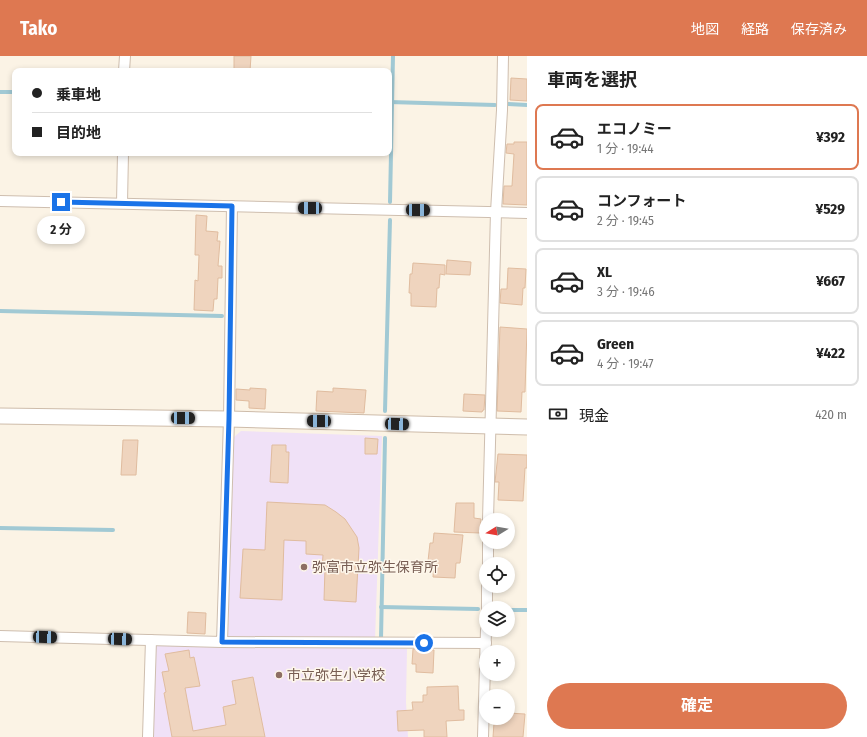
<!DOCTYPE html>
<html lang="ja">
<head>
<meta charset="utf-8">
<style>
	body { margin:0; font-family:"Fira Sans Condensed","Noto Sans JP",sans-serif; background:#f2f2f2; color:#222; height:100vh; display:flex; flex-direction:column; font-size:15px; white-space:nowrap }
	* { box-sizing:border-box; margin:0 }
	p { font-size:13px; color:#767676 }
	.icon { flex:none; width:22px; height:22px; fill:none; stroke:currentColor; stroke-width:2; stroke-linecap:round; stroke-linejoin:round }
	.map { position:relative; flex:1; overflow:hidden }
	.panel { display:flex; flex-direction:column; background:#fff; width:340px }
	.panel>* { flex:none }
	.banner { position:absolute; left:12px; top:12px; width:380px; height:88px; border-radius:8px; box-shadow:0 2px 6px #0003; display:grid; align-content:center; height:88px; padding:0 20px; background:#fff }
	.needle { width:26px; rotate:259deg }
	.buttons { position:absolute; left:479px; top:457px; display:grid; gap:8px }
	.buttons a { display:grid; place-items:center; width:36px; height:36px; border-radius:50%; background:#fff; box-shadow:0 2px 6px #0003; font-size:20px }
	.end { position:absolute; width:18px; height:18px; margin:-9px; border:5px solid #1a73e8; background:#fff; box-shadow:0 0 0 2px #fff }
	.from { border-radius:50% }
	.bubble { position:absolute; height:28px; border-radius:14px; background:#fff; box-shadow:0 2px 6px #0003; font-size:13px; font-weight:700; line-height:28px; text-align:center }
	.car { position:absolute; width:12px; height:24px; margin:-12px -6px; border-radius:5px; box-shadow:0 0 3px 1px #0007; background:linear-gradient(#222 24%,#8ab4d8 0 40%,#222 0 76%,#8ab4d8 0 86%,#222 0) }
	.banner b { display:flex; align-items:center; gap:14px; height:38px; font-size:15px }
	.banner b+b { border-top:1px solid #e0e0e0 }
	.banner i { width:10px; height:10px; background:#222 }
	ul { padding:0; list-style:none }
	li { display:flex; align-items:center; gap:12px; height:66px; margin:0 8px 6px; padding:0 12px; border:2px solid #e0e0e0; border-radius:8px }
	li div { flex:1 }
	li b { display:block; font-size:15px }
	li em { font-style:normal; font-weight:700 }
	li.on { border-color:#de7851 }
	li>.icon { width:36px; height:36px; stroke-width:1.5 }
	h2 { padding:0 20px; font-size:18px; line-height:48px }
	.pay { display:flex; align-items:center; gap:10px; height:44px; padding:0 20px; font-size:15px }
	.pay p { margin-inline-start:auto }
	.action { display:flex; gap:8px; margin-top:auto; padding:8px 20px }
	.action a { flex:1; height:46px; border-radius:24px; background:#de7851; color:#fff; font-size:16px; font-weight:700; line-height:46px; text-align:center }
	header { display:flex; align-items:center; gap:24px; box-sizing:border-box; height:56px; padding:0 20px; background:#de7851; color:#fff }
	header strong { font-size:19px }
	nav { display:flex; gap:22px; margin-inline-start:auto; font-size:14px }
	main { display:flex; flex:1; min-height:0 }
	.map>svg:first-child { display:block }
	.education { fill:#f0e1f7 }
	.lines { fill:none; stroke-linecap:round; stroke-linejoin:round }
	.stream { stroke:#a1c9d4; stroke-width:4 }
	.building { fill:#efd4be; stroke:#e0bc9f }
	.street-casing { stroke:#cebeaf; stroke-width:12 }
	.secondary-casing { stroke:#cebcaa; stroke-width:17 }
	.street { stroke:#fff; stroke-width:10 }
	.secondary { stroke:#fff; stroke-width:15 }
	.route { stroke:#1a73e8; stroke-width:5 }
	.education-dot { fill:#8d6e63; stroke:#fef7eb; stroke-width:1.5 }
	.labels { text-anchor:middle; stroke-width:3; stroke-linejoin:round; paint-order:stroke }
	.education-label { font-size:14px; fill:#785e54; stroke:#fef7eb; text-anchor:start }
</style>
</head>
<body>
<header>
<strong>Tako</strong>
<nav><a>地図</a><a>経路</a><a>保存済み</a></nav>
</header>
<main>
<div class="map">
<svg width="527" height="681" viewBox="0 0 527 681">
	<rect width="100%" height="100%" fill="#fbf3e5"/>
	<!-- education -->
	<g class="education">
		<polygon points="241,375 382,380 375,584 232,584 228,581 234,381"/>
		<polygon points="157,588 407,593 406,646 408,681 150,681 153,592"/>
	</g>
	<g class="lines">
		<!-- stream -->
		<g class="stream">
			<polyline points="0,36 15,36"/>
			<polyline points="389,46 495,49"/>
			<polyline points="508,48 527,49"/>
			<polyline points="390,146 393,0"/>
			<polyline points="0,255 222,260"/>
			<polyline points="385,355 390,164"/>
			<polyline points="0,472 113,474"/>
			<polyline points="381,551 478,553"/>
			<polyline points="508,554 527,554"/>
			<polyline points="381,583 385,382"/>
		</g>
	</g>
	<!-- building -->
	<g class="building">
		<polygon points="234,0 251,0 250,15 234,15"/>
		<polygon points="511,22 527,23 527,45 510,44"/>
		<polygon points="514,86 527,86 527,149 503,148 504,130 512,130 514,98 506,97 507,88 514,88"/>
		<polygon points="196,159 207,160 206,175 218,176 217,185 220,185 218,210 222,210 222,222 218,222 217,243 214,243 213,255 194,254 195,224 198,225 199,199 195,199"/>
		<polygon points="447,204 471,206 470,219 446,218"/>
		<polygon points="413,207 445,209 445,219 440,218 439,232 437,232 436,251 411,250 411,237 409,237 410,218 412,218"/>
		<polygon points="508,212 526,213 525,232 523,232 522,249 500,247 501,233 507,233"/>
		<polygon points="500,271 527,273 525,336 522,336 521,356 497,355"/>
		<polygon points="250,332 266,333 265,353 249,352 249,345 236,344 236,333 250,334"/>
		<polygon points="333,332 366,334 364,357 316,355 317,335 333,336"/>
		<polygon points="464,338 485,339 484,354 483,354 482,356 463,355"/>
		<polygon points="365,382 378,383 377,398 365,398"/>
		<polygon points="123,384 138,384 136,419 121,419"/>
		<polygon points="272,389 286,389 286,396 289,396 288,427 270,426"/>
		<polygon points="498,398 527,399 527,412 525,412 523,445 498,444 499,426 495,426"/>
		<polygon points="267,446 325,449 336,456 345,463 357,481 359,492 356,546 324,544 325,512 322,512 323,499 306,498 306,485 284,484 282,544 240,542 243,493 265,494"/>
		<polygon points="456,447 474,447 474,462 481,463 480,477 454,476"/>
		<polygon points="434,477 463,479 460,507 456,507 455,522 433,521 434,506 428,505 430,487 433,487"/>
		<polygon points="188,556 206,557 205,578 187,577"/>
		<polygon points="413,593 434,594 433,617 416,616 416,608 412,608"/>
		<polygon points="189,594 190,602 194,601 200,630 185,632 193,675 226,669 223,651 236,648 232,625 253,621 265,681 172,681 164,637 166,636 162,616 169,615 165,598"/>
		<polygon points="458,630 459,654 464,654 464,664 446,665 447,681 424,681 424,674 398,675 397,655 413,654 412,646 423,646 423,639 427,639 427,631"/>
		<polygon points="508,657 525,658 523,681 493,681 494,667 500,667 500,662 508,662"/>
	</g>
	<g class="lines">
		<!-- street casing -->
		<g class="street-casing">
			<g id="street">
				<polyline points="124,15 125,0"/>
				<polyline points="0,145 527,157"/>
				<polyline points="122,147 123,97"/>
				<polyline points="488,464 496,156 502,54 503,0"/>
				<polyline points="488,508 488,486"/>
				<polyline points="487,552 487,530"/>
				<polyline points="0,580 222,586 229,363 232,150"/>
				<polyline points="222,586 486,587"/>
				<polyline points="148,681 151,584"/>
				<polyline points="483,681 486,574"/>
			</g>
		</g>
		<!-- secondary casing -->
		<g class="secondary-casing">
			<polyline id="secondary" points="0,360 229,363 527,371"/>
		</g>
		<!-- street -->
		<use href="#street" class="street"/>
		<!-- secondary -->
		<use href="#secondary" class="secondary"/>
	</g>
	<g class="lines">
		<!-- route -->
		<polyline class="route" points="61,146 232,150 229,363 222,586 424,587"/>
	</g>
	<!-- markers -->
	<g class="education-dot">
		<circle cx="304" cy="511" r="4"/>
		<circle cx="279" cy="619" r="4"/>
	</g>
	<g class="labels">
		<!-- education labels -->
		<g class="education-label">
			<text x="312" y="516">弥富市立弥生保育所</text>
			<text x="287" y="624">市立弥生小学校</text>
		</g>
	</g>
</svg>
<div class="buttons">
<a><svg class="needle" viewBox="-14 -14 28 28"><path d="M0-13l5 13h-10z" fill="#e53935"/><path d="M0 13l5-13h-10z" fill="#767676"/></svg></a>
<a><svg class="icon" aria-label="locate" viewBox="0 0 24 24"><circle cx="12" cy="12" r="6"/><path d="M12 2v4M12 18v4M2 12h4M18 12h4"/></svg></a>
<a><svg class="icon" aria-label="layers" viewBox="0 0 24 24"><path d="M12 4l9 5-9 5-9-5zM3 14l9 5 9-5"/></svg></a>
<a>+</a>
<a>−</a>
</div>
<i class="end from" style="left:424px;top:587px"></i>
<i class="end" style="left:61px;top:146px"></i>
<div class="bubble" style="left:37px;top:160px;width:48px">2 分</div>
<i class="car" style="left:310px;top:152px;rotate:271deg"></i>
<i class="car" style="left:418px;top:154px;rotate:91deg"></i>
<i class="car" style="left:183px;top:362px;rotate:91deg"></i>
<i class="car" style="left:319px;top:365px;rotate:271deg"></i>
<i class="car" style="left:397px;top:368px;rotate:92deg"></i>
<i class="car" style="left:45px;top:581px;rotate:92deg"></i>
<i class="car" style="left:120px;top:583px;rotate:92deg"></i>
<div class="banner">
<b><i class="from"></i>乗車地</b>
<b><i></i>目的地</b>
</div>
</div>
<section class="panel">
<h2>車両を選択</h2>
<ul>
<li class="on"><svg class="icon" aria-label="car" viewBox="0 0 24 24"><path d="M5 17H2v-5l4-1 3-4h7l3 4 3 1v5h-3M9 17h6M6 11h13"/><circle cx="7" cy="17" r="2"/><circle cx="17" cy="17" r="2"/></svg><div><b>エコノミー</b><p>1 分 · 19:44</p></div><em>¥392</em></li>
<li><svg class="icon" aria-label="car" viewBox="0 0 24 24"><path d="M5 17H2v-5l4-1 3-4h7l3 4 3 1v5h-3M9 17h6M6 11h13"/><circle cx="7" cy="17" r="2"/><circle cx="17" cy="17" r="2"/></svg><div><b>コンフォート</b><p>2 分 · 19:45</p></div><em>¥529</em></li>
<li><svg class="icon" aria-label="car" viewBox="0 0 24 24"><path d="M5 17H2v-5l4-1 3-4h7l3 4 3 1v5h-3M9 17h6M6 11h13"/><circle cx="7" cy="17" r="2"/><circle cx="17" cy="17" r="2"/></svg><div><b>XL</b><p>3 分 · 19:46</p></div><em>¥667</em></li>
<li><svg class="icon" aria-label="car" viewBox="0 0 24 24"><path d="M5 17H2v-5l4-1 3-4h7l3 4 3 1v5h-3M9 17h6M6 11h13"/><circle cx="7" cy="17" r="2"/><circle cx="17" cy="17" r="2"/></svg><div><b>Green</b><p>4 分 · 19:47</p></div><em>¥422</em></li>
</ul>
<div class="pay"><svg class="icon" aria-label="cash" viewBox="0 0 24 24"><path d="M3 7h18v10H3z"/><circle cx="12" cy="12" r="2"/></svg>現金<p>420 m</p></div>
<div class="action"><a>確定</a></div>
</section>
</main>
</body>
</html>
